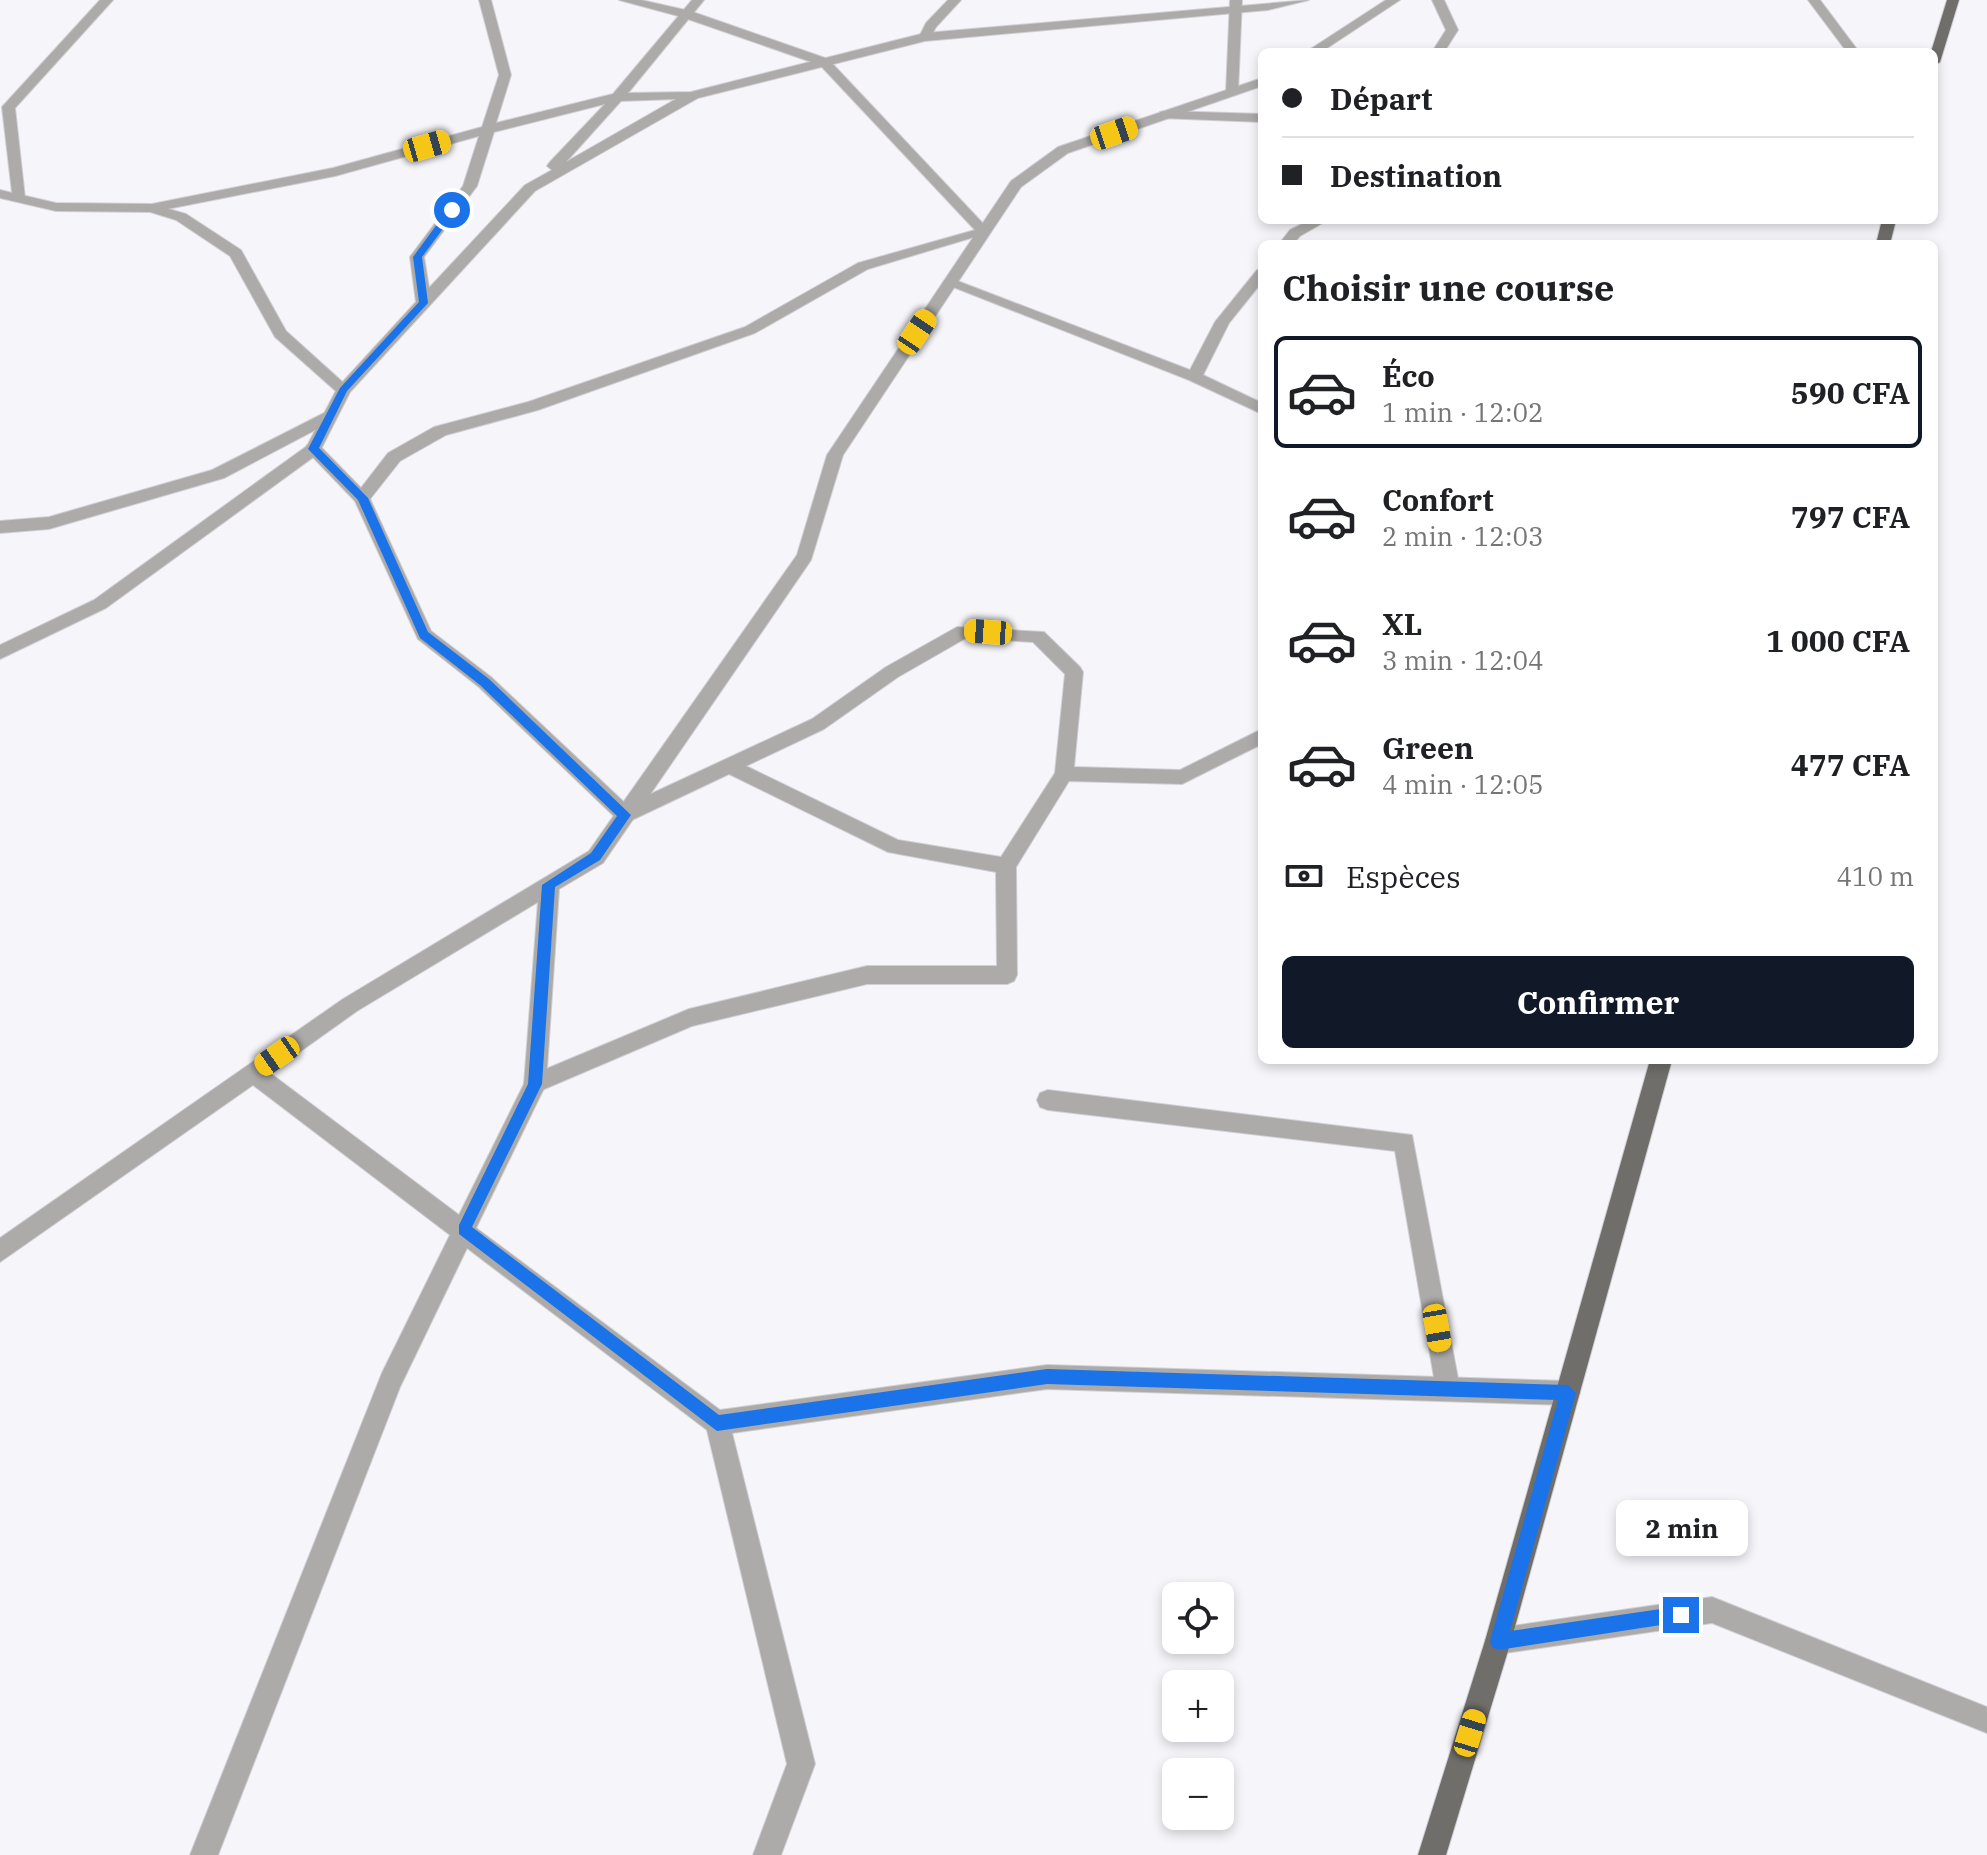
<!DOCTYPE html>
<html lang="fr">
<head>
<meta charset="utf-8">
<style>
	body { margin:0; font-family:"IBM Plex Serif",serif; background:#f2f2f2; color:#202124; height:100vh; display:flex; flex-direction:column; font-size:30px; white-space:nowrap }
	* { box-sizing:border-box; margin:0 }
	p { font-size:26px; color:#757577 }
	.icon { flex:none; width:44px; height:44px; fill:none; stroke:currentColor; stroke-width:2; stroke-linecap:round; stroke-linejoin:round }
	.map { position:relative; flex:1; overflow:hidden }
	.details { position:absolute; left:1258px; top:240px; width:680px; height:824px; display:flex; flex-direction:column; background:#fff; border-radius:12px; box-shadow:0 4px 12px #0003 }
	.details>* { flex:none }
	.guide { position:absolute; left:1258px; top:48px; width:680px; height:176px; border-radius:12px; box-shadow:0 4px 12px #0003; display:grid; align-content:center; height:176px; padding:0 24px; background:#fff }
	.fabs { position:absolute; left:1162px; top:1582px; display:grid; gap:16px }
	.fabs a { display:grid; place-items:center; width:72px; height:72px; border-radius:12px; background:#fff; box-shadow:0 4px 12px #0003; font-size:40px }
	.end { position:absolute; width:36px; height:36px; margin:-18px; border:10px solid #1a73e8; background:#fff; box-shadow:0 0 0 4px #fff }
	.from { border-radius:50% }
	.bubble { position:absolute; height:56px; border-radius:12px; background:#fff; box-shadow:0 4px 12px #0003; font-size:26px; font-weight:700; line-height:56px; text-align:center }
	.car { position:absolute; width:24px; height:48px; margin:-24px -12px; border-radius:10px; box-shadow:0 0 6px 2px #0007; background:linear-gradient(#f5c518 24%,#345 0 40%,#f5c518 0 76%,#345 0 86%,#f5c518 0) }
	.guide b { display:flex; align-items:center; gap:28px; height:76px; font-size:30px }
	.guide b+b { border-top:2px solid #e0e0e0 }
	.guide i { width:20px; height:20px; background:#202124 }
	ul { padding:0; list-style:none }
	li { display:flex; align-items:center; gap:24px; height:112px; margin:0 16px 12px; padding:0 8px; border:4px solid transparent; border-radius:12px }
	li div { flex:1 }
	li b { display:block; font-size:30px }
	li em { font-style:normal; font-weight:700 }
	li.current { border-color:#111827 }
	li>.icon { width:72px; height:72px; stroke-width:1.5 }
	h2 { padding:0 24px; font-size:36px; line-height:96px }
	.pay { display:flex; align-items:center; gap:20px; height:88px; padding:0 24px; font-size:30px }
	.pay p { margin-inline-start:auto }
	.cta { display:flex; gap:16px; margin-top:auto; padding:16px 24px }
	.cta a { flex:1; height:92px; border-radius:12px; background:#111827; color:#fff; font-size:32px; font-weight:700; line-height:92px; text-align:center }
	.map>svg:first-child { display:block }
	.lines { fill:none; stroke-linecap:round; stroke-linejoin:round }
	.service-casing { stroke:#cfcfd4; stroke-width:2 }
	.minor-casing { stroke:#cfcfd4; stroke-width:2 }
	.primary-casing { stroke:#cfcfd4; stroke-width:2 }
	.service { fill:#acaba9; fill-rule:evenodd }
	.minor { fill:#acaba9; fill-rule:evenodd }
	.primary { fill:#6f6e6a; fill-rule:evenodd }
	.route { fill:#1a73e8 }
</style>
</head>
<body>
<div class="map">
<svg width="1987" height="1855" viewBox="0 0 1987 1855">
	<rect width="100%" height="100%" fill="#f5f5fa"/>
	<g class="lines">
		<!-- service casing -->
		<g class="service-casing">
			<g id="service">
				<polygon points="100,0 113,0 15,108 25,198 13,201 2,107"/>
				<path d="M619 0H641L690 11 828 59 991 232 868 269 755 333 538 410 446 435 400 461 370 499 431 631 491 677 627 805 812 719 886 667 957 627 1044 632 1080 667 1083 672 1074 767 1180 770 1262 729V744L1182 784 1069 781 1016 867 1017 975 1014 981 1007 984H867L692 1026 535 1093 527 1091 524 1084 527 1077 689 1009 867 966H997L996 872 888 852 729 774 632 820H618L479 687 418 639 355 501 305 449 307 445H319L361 488 388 453 434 427 528 402 745 327 858 263 975 230 820 65 682 17ZM966 638 1033 642 1065 674 1055 773 1001 857 898 840 746 766 824 729 898 677Z"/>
				<polygon points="948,0 961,0 936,27 929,40 921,40 919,37 926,23"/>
				<polygon points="1230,0 1242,0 1238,92 1232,96 1226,92"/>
				<polygon points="1432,0 1444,0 1458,30 1444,52 1432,52 1446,30"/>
				<polygon points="1808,0 1820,0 1859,52 1847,52"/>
				<polygon points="1165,111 1262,114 1262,122 1160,118 1160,112"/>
				<polygon points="152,204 186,214 241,250 286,331 348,387 348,393 338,393 275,337 230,256 176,220 147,211 147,205"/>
				<polygon points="1310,220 1328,220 1300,236 1293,244 1279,244 1290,230"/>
				<polygon points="1262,269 1262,282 1229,323 1203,375 1262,403 1262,414 1189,380 943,283 945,280 955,280 1190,370 1215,322 1257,270"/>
				<polygon points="330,410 336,411 336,419 224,478 49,529 0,533 0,521 49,517 212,470"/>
				<polygon points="1048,1090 1412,1135 1460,1389 1456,1397 1448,1401 1440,1397 1436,1389 1395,1151 1048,1110 1040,1107 1037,1100 1040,1093"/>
			</g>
		</g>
		<!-- minor casing -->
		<g class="minor-casing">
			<g id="minor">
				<path d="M479 0H491L511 75 496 123 613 94 692 0H704L628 93 691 92 925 33 1309 0 1268 10 925 41 698 98 535 191 350 392 319 453 106 608 0 659V645L94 600 307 446 338 387 416 302 410 257 463 186 479 136 335 176 152 212 56 211 0 198V190L56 203 152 204 333 168 482 127 499 75ZM676 99 566 162 621 101ZM605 104 549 163 547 166 552 170 525 185 429 288 424 257 477 186 494 132Z"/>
				<polygon points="1386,0 1400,0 1321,52 1306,52"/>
				<path d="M1262 78V86L1068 153 1021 187 843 455 811 560 603 863 559 889 546 1084 476 1228 720 1410 1047 1365 1568 1381 1576 1385 1580 1393 1576 1401 1568 1405 1047 1389 732 1433 815 1764 781 1855H753L787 1764 707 1430 467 1248 400 1387 218 1855H190L382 1373 450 1235 253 1085 0 1262V1238L343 999 589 851 797 555 827 455 1011 181 1058 147ZM538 902 524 1084 459 1215 270 1073 357 1011Z"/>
				<polygon points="1712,1597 1987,1707 1987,1733 1712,1623 1498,1654 1489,1650 1485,1641 1489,1632 1498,1628"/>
			</g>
		</g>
		<!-- primary casing -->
		<g class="primary-casing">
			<g id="primary">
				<polygon points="1947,0 1959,0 1940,62 1934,66 1934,52 1931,52"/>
				<polygon points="1882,220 1896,220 1890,244 1876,244"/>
				<polygon points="1650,1060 1672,1060 1511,1641 1446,1855 1418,1855 1485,1641"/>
			</g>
		</g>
		<!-- service -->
		<use href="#service" class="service"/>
		<!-- minor -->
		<use href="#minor" class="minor"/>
		<!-- primary -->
		<use href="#primary" class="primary"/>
	</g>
	<!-- route -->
	<polygon class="route" points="449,208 457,210 422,257 428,303 347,391 319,448 368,498 428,632 489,679 631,815 600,860 555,887 542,1084 472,1227 719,1415 1047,1369 1568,1385 1576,1393 1510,1631 1681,1606 1687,1609 1690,1615 1687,1621 1498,1650 1492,1647 1490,1641 1558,1400 1047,1384 717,1431 459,1234 459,1225 528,1084 542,885 591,853 617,816 480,685 420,638 358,500 308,449 340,388 419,302 413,257"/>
</svg>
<div class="fabs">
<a><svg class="icon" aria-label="locate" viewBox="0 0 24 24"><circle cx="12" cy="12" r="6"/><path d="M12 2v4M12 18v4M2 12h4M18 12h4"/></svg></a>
<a>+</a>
<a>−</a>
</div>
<i class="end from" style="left:452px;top:210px"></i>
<i class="end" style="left:1681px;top:1615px"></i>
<div class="bubble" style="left:1616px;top:1500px;width:132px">2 min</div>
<i class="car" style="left:1114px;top:133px;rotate:71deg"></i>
<i class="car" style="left:427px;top:146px;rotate:74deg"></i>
<i class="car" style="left:917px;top:332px;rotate:34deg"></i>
<i class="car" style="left:988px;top:632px;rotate:274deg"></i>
<i class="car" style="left:277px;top:1056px;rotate:235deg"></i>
<i class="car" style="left:1437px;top:1328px;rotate:170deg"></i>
<i class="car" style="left:1470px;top:1733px;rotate:17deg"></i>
<div class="guide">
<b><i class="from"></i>Départ</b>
<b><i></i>Destination</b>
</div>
<section class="details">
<h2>Choisir une course</h2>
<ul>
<li class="current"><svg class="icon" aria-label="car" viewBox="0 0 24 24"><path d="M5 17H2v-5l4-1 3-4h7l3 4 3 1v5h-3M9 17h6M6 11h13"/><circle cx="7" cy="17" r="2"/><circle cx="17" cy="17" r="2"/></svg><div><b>Éco</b><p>1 min · 12:02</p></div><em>590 CFA</em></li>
<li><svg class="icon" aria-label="car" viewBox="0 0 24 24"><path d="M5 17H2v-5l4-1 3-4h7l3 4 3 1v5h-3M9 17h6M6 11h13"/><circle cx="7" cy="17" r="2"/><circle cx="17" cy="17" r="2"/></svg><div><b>Confort</b><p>2 min · 12:03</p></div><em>797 CFA</em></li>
<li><svg class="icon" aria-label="car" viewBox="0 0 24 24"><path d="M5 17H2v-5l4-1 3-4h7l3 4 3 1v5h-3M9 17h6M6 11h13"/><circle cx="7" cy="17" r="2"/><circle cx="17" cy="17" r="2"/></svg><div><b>XL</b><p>3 min · 12:04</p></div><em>1 000 CFA</em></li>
<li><svg class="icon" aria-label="car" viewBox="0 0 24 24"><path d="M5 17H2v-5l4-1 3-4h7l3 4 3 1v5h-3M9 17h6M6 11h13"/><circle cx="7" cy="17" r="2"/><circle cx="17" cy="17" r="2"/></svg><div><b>Green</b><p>4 min · 12:05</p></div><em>477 CFA</em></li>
</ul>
<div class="pay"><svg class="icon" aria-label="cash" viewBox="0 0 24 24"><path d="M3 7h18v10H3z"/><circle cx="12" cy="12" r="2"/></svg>Espèces<p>410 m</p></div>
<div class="cta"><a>Confirmer</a></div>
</section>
</div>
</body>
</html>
